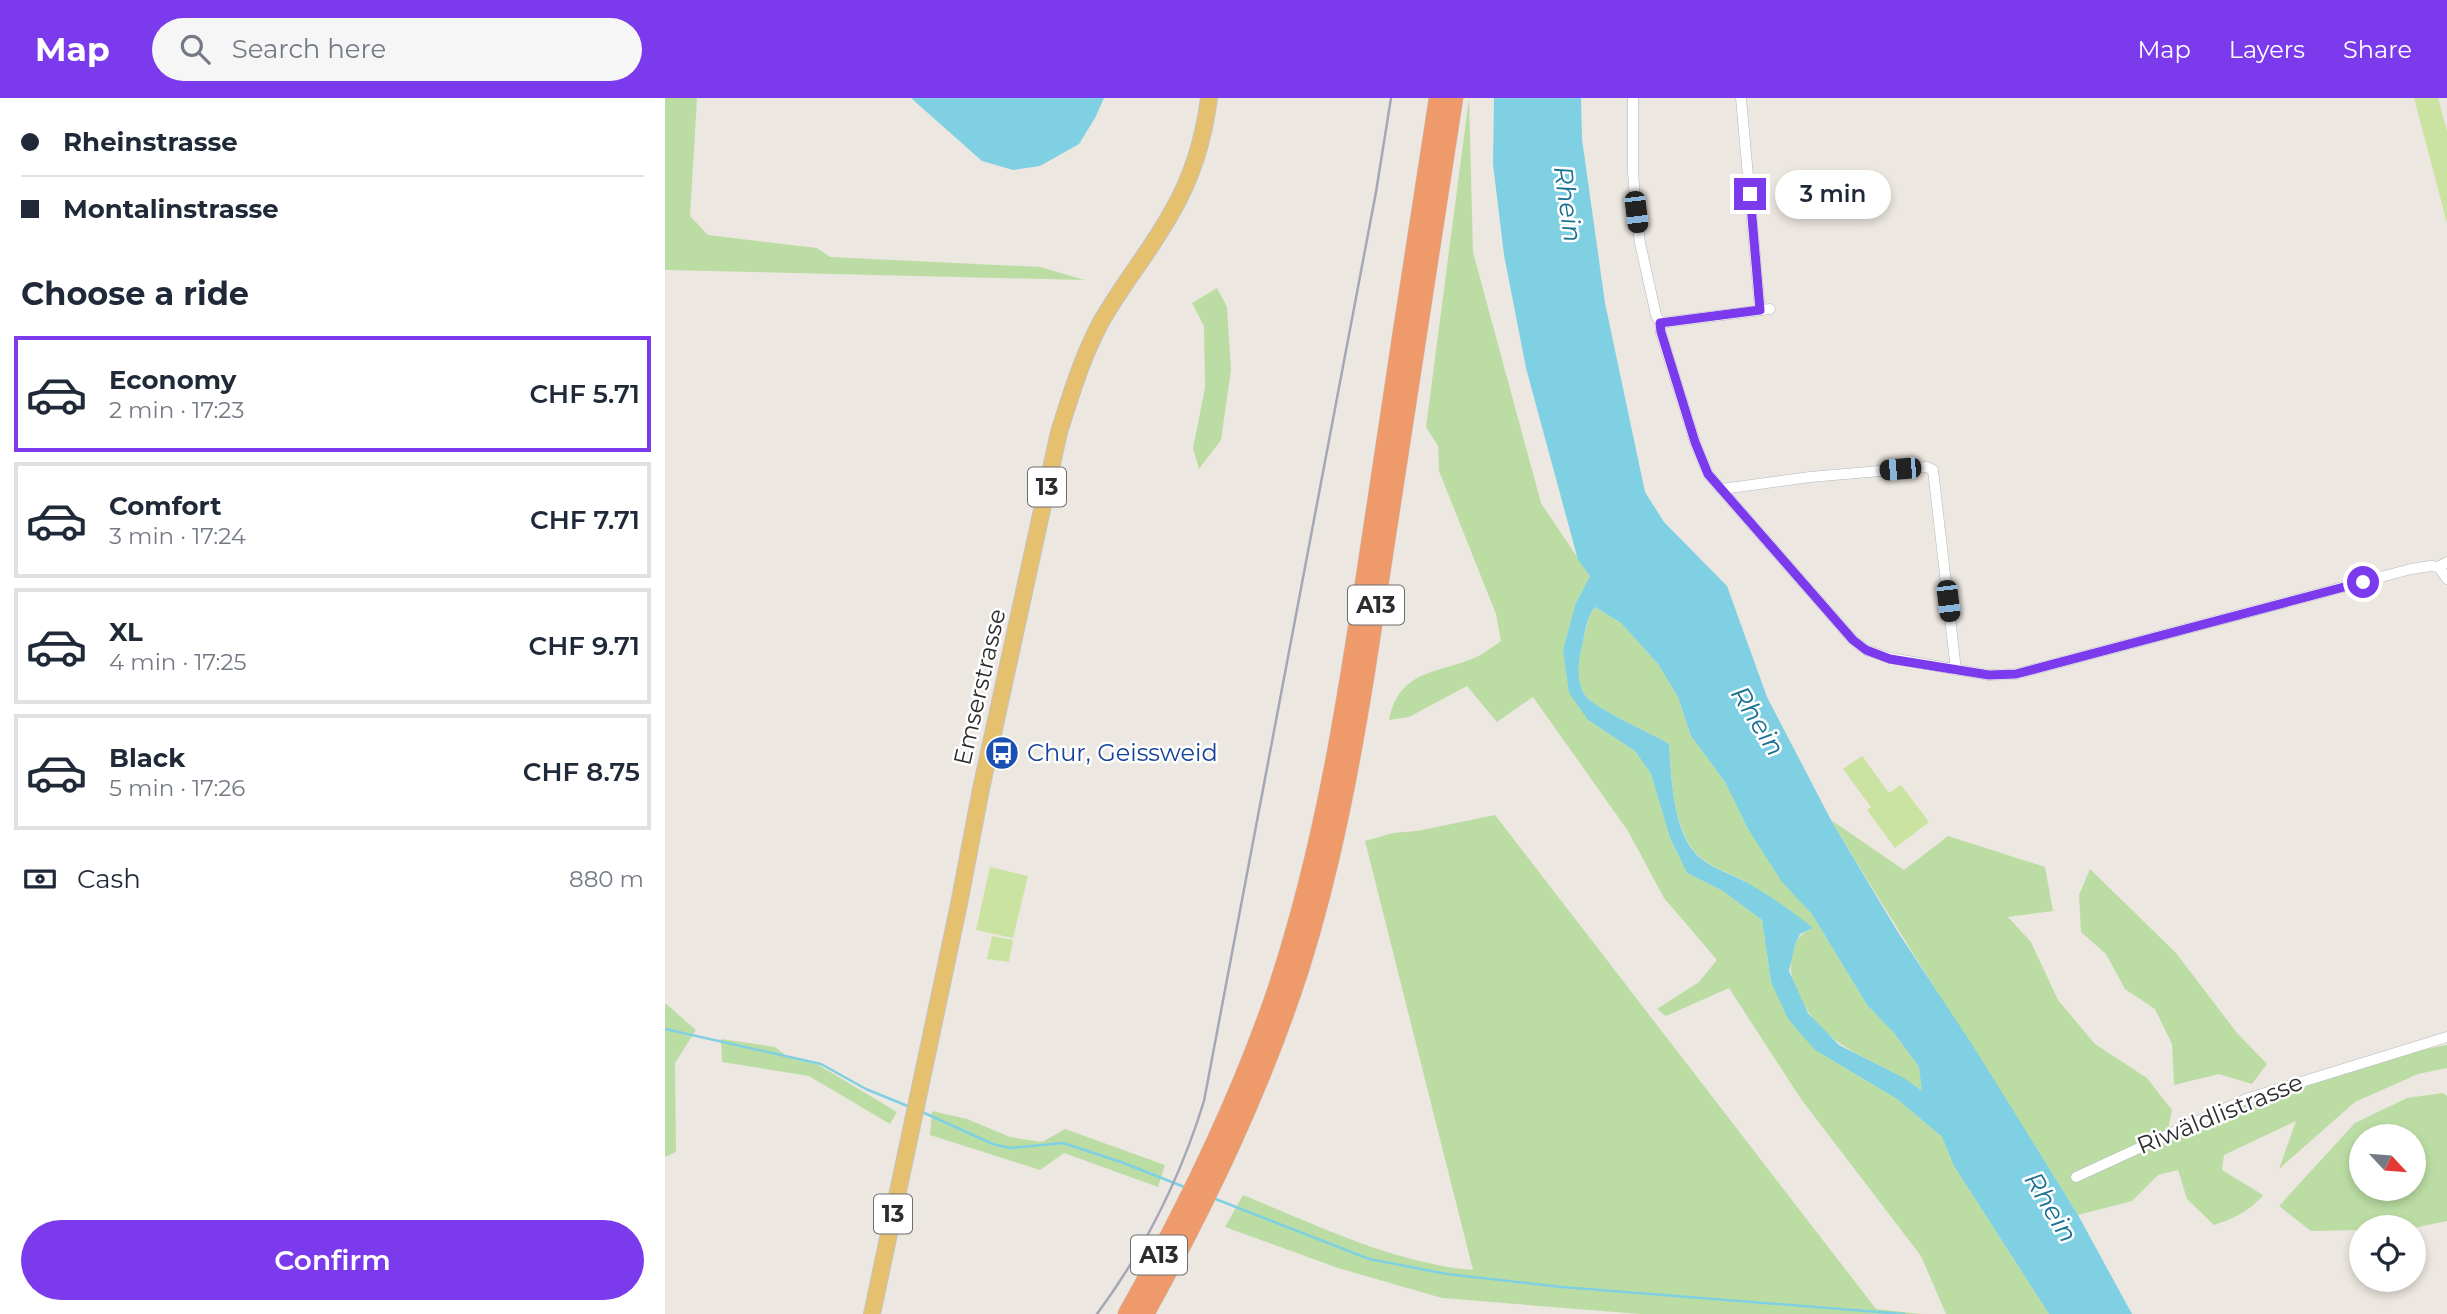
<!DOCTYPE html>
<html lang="en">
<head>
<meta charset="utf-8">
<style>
	body { margin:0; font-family:Montserrat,sans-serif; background:#f6f6f7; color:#1f2937; height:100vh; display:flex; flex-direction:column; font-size:26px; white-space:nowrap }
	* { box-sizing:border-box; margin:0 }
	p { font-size:23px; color:#747a83 }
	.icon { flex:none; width:38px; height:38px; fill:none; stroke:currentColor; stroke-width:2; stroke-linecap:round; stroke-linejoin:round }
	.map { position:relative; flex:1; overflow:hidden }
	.drawer { display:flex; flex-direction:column; background:#fff; width:665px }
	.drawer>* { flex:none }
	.top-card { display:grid; align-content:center; height:154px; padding:0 21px; background:#fff }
	.needle { width:46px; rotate:116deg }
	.tools { position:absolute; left:1684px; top:1026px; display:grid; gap:14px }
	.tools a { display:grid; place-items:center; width:77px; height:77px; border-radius:50%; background:#fff; box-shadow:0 4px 10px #0003; font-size:35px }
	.end { position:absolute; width:32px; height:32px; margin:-16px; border:9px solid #7c3aed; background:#fff; box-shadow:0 0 0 4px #fff }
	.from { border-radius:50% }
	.bubble { position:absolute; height:49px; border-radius:24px; background:#fff; box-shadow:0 4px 10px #0003; font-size:23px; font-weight:600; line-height:49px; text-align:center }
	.car { position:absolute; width:21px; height:42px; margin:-21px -10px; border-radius:9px; box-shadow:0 0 5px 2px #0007; background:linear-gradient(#222 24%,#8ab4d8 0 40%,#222 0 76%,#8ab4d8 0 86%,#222 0) }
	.top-card b { display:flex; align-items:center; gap:24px; height:66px; font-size:26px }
	.top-card b+b { border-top:2px solid #e0e1e3 }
	.top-card i { width:18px; height:18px; background:#1f2937 }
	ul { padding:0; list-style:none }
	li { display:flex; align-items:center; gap:21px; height:116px; margin:0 14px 10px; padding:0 7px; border:4px solid #e0e1e3; border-radius:0px }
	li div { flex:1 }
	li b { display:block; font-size:26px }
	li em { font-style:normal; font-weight:600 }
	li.on { border-color:#7c3aed }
	li>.icon { width:63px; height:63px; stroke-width:1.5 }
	h2 { padding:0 21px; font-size:32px; line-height:84px }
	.pay { display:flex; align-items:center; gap:18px; height:77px; padding:0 21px; font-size:26px }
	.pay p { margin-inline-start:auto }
	.button { display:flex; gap:14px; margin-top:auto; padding:14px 21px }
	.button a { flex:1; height:80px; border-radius:42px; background:#7c3aed; color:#fff; font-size:28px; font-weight:600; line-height:80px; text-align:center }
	header { display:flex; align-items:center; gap:42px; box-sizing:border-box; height:98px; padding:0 35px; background:#7c3aed; color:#fff }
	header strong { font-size:33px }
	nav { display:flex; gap:38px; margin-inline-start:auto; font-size:24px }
	.search { width:490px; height:63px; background:#f6f6f7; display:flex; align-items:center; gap:18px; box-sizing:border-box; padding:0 24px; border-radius:38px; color:#747a83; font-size:26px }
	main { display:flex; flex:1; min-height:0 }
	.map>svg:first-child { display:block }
	.green { fill:#bbdda3; fill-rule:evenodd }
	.pitch { fill:#cbe3a0 }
	.water { fill:#7fd0e3; fill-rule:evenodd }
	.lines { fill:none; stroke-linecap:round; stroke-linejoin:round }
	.stream { stroke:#7fd0e3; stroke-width:2.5 }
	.street-casing { stroke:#b4b7bf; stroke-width:11 }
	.primary-casing { stroke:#c4c4c4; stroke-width:18 }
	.highway-casing { stroke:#c4c4c4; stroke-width:19 }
	.street { stroke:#fff; stroke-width:10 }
	.primary { stroke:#e4c06f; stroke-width:16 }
	.highway { stroke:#ef9a6a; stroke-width:18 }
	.rail { stroke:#a4a7b5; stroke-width:2.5 }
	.route { stroke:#7c3aed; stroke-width:9 }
	.labels { text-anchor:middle; stroke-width:5; stroke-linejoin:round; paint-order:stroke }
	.shield { fill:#fff; stroke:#6c6c6c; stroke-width:2 }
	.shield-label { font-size:23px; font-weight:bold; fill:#2d2d2d }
	.street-label { font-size:24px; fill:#2d2d2d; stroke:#fff }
	.transit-label { font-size:24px; fill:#164399; stroke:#fff; text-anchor:start }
	.water-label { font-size:26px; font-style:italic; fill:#1b7192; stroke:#fff }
</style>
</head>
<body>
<header>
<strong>Map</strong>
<div class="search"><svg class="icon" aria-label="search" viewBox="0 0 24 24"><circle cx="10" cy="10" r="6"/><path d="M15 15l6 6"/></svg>Search here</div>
<nav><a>Map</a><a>Layers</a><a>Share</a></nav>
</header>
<main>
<section class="drawer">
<div class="top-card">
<b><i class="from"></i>Rheinstrasse</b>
<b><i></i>Montalinstrasse</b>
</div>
<h2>Choose a ride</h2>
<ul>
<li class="on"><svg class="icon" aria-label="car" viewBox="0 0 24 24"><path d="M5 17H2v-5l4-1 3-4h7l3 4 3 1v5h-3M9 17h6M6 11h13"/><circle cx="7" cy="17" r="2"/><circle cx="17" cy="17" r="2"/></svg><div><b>Economy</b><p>2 min · 17:23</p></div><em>CHF 5.71</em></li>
<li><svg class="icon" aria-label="car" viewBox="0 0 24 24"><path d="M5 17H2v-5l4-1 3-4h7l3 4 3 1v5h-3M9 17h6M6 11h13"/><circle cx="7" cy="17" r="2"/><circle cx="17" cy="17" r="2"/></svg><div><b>Comfort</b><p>3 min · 17:24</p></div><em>CHF 7.71</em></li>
<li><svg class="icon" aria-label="car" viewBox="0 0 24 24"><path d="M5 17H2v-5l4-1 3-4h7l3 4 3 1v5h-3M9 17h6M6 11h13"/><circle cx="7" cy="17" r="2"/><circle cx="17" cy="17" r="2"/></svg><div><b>XL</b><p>4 min · 17:25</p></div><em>CHF 9.71</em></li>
<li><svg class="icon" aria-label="car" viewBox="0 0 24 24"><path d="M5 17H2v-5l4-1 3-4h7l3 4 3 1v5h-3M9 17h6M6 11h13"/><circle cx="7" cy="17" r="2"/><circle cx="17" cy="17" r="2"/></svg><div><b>Black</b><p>5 min · 17:26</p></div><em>CHF 8.75</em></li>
</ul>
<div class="pay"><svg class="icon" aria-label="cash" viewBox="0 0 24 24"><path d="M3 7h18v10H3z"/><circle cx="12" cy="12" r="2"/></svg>Cash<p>880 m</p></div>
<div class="button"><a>Confirm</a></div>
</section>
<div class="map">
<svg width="1782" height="1216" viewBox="0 0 1782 1216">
	<rect width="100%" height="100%" fill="#ede7e1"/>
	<!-- green -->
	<g class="green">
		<polygon points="0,0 32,0 25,118 43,137 152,150 165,159 375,169 420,182 0,172"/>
		<path d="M804 0 808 154 876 405 925 478 910 507 898 552 923 622 970 653 986 676 1005 740 1022 775 1058 793 1097 822 1106 884 1150 952 1232 1001 1277 1039 1289 1068 1384 1216H1281L1256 1158 1136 1001 1064 890 1001 918 992 911 1034 884 1052 862 999 800 963 733 868 599 832 624 802 588 744 619 724 622C735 567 779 577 817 556 824 552 830 547 836 543L831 516 774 373 773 348 761 329Z"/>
		<polygon points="552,190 562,209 566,272 556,342 534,371 528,350 540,290 539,228 527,205"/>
		<path d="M930 509 956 525 993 566 1013 599 1026 638 1060 684 1083 731 1147 816 1202 907 1229 935 1254 969 1258 994C1210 957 1161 956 1133 895 1127 881 1124 874 1127 859 1130 844 1133 837 1147 830 1125 815 1103 799 1081 784 1063 773 1040 769 1027 750 1008 725 1006 677 1004 646 986 635 930 611 920 597 911 583 913 564 917 549 920 535 922 521 930 509Z"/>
		<path d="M830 717 1211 1211 1256 1216H975L777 1200 673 1170 560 1129 578 1097C652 1127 728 1165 808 1172L700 743 728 735 752 733Z"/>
		<path d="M1166 722 1239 772 1283 738 1380 769 1388 813 1343 819 1366 844 1393 902 1430 946 1482 980 1507 1012 1502 1037 1576 1008 1761 951 1782 947V970L1753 976 1690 1004 1614 1071 1631 1023 1559 1057 1557 1072 1598 1097C1588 1111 1566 1122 1549 1127L1522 1101 1513 1072 1493 1077 1467 1103 1413 1117C1331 985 1246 855 1166 722Z"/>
		<polygon points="1425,771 1511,855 1572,935 1602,966 1587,986 1554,976 1509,987 1507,946 1490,911 1460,891 1441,856 1416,834 1414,797"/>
		<polygon points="0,905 31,932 10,965 11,1054 0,1059"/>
		<polygon points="56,941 110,949 124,960 152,966 232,1014 225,1026 144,978 57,964"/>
		<path d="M1778 995 1782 998V1123L1748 1130 1696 1129V1132L1646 1133 1614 1108 1690 1025 1742 1000ZM1696 1038H1748V1090H1696Z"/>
		<polygon points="267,1013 302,1021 345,1039 377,1044 400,1031 500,1067 493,1089 399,1055 375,1072 265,1037"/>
	</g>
	<!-- pitch -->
	<g class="pitch">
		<polygon points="1749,0 1773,0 1782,33 1782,125"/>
		<polygon points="1197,658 1224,695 1236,687 1264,724 1230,750 1202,712 1206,709 1178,671"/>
		<polygon points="325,769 363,778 348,840 311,832"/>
		<polygon points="327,838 348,842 344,864 322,861"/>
	</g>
	<!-- water -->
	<g class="water">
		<polygon points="246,0 439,0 430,20 414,46 375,68 348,72 317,63"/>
		<path d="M829 0H916L917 41 940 205 980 394 999 424 1062 488 1102 599 1166 722 1231 831 1310 951 1413 1117 1467 1216H1384L1289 1068 1277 1039 1232 1001 1150 952 1123 921 1106 884 1097 822 1058 793 1022 775 1005 740 986 676 970 653 923 622 904 595 898 552 910 507 925 478 913 462 861 270 839 157 828 66ZM930 509 956 525 993 566 1013 599 1026 638 1060 684 1083 731 1117 784 1147 816 1202 907 1229 935 1254 969 1257 993 1239 980 1174 947 1143 915 1124 873 1130 847 1135 836 1148 830C1126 812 1105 798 1081 784 1063 774 1040 769 1027 751 1008 726 1006 677 1004 646 986 635 930 611 920 597 911 583 913 564 917 549 920 535 921 521 930 509Z"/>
	</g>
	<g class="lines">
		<!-- stream -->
		<g class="stream">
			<polyline points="0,931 156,966 201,991 245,1009"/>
			<polyline points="255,1013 328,1046 345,1050 398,1045 456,1064 522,1090"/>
			<polyline points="548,1100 704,1161 782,1176 897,1189 1239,1216"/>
		</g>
		<!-- street casing -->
		<g class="street-casing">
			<g id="street">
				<polyline points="968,0 968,74 971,114 975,145 991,217 995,225 996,235 1030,344 1043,376 1188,542 1201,552 1225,560 1324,577 1351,576 1746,471 1766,468 1774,469 1782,464"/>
				<polyline points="1076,0 1095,212"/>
				<polyline points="995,225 1105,211"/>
				<polyline points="1057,391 1145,379 1262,369 1268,372 1291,572"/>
				<polyline points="1774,469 1782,481"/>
				<polyline points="1411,1079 1581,1001 1782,939"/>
			</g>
		</g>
		<!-- primary casing -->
		<g class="primary-casing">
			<path id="primary" d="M207 1216 294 806 316 691 394 334C406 297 417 259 436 224 458 185 487 151 508 112 528 77 539 39 544 0"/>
		</g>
		<!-- highway casing -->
		<g class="highway-casing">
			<g id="highway">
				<path d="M462 1216C519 1114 571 1009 609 899 659 752 682 599 705 446 727 297 750 149 773 0"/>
				<path d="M480 1216C542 1104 597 990 636 868 666 772 685 673 701 573L789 0"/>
			</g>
		</g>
		<!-- street -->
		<use href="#street" class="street"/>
		<!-- primary -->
		<use href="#primary" class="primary"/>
		<!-- highway -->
		<use href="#highway" class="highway"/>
		<!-- rail -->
		<path class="rail" d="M432 1216C480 1151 515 1081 539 1003L711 94 726 0"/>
	</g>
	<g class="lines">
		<!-- route -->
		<polyline class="route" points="1085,96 1095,212 995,225 996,234 1030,344 1043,376 1188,542 1201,552 1225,561 1324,577 1351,576 1698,484"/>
	</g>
	<!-- icons -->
	<defs>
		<g id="bus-disc" transform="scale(1.75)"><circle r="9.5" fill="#1a4fb4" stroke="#fff"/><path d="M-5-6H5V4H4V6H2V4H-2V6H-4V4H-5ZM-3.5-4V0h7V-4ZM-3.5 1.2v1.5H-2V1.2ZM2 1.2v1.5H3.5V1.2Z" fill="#fff"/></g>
	</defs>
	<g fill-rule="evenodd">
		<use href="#bus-disc" x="337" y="655"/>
	</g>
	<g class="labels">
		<!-- shield labels -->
		<g class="shield">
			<rect x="363" y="369.5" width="38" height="39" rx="5"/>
			<rect x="683" y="487.5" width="56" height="39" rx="5"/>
			<rect x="209" y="1096.5" width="38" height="39" rx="5"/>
			<rect x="466" y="1137.5" width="56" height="39" rx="5"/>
		</g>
		<g class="shield-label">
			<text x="382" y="397">13</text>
			<text x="711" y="515">A13</text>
			<text x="228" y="1124">13</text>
			<text x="494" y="1165">A13</text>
		</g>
		<!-- street labels -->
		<g class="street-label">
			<text transform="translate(315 589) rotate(-77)" y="8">Emserstrasse</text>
			<text transform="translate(1555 1016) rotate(-22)" y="8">Riwäldlistrasse</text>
		</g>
		<!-- transit labels -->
		<g class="transit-label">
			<text x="362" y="663">Chur, Geissweid</text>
		</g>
		<!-- water labels -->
		<g class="water-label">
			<text transform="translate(903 106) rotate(82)" y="9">Rhein</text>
			<text transform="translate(1093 623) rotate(58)" y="9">Rhein</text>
			<text transform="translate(1386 1109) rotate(59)" y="9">Rhein</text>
		</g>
	</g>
</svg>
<div class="tools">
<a><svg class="needle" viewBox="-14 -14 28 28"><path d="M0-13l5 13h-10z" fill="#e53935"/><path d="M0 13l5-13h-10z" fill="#747a83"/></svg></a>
<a><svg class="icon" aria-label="locate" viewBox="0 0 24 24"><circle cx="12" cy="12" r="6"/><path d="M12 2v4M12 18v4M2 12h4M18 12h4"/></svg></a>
</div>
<i class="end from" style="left:1698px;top:484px"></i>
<i class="end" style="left:1085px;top:96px"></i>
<div class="bubble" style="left:1110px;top:72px;width:116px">3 min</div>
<i class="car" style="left:971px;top:114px;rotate:173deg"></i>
<i class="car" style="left:1235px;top:371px;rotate:265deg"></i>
<i class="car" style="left:1283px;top:503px;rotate:173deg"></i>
</div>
</main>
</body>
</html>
